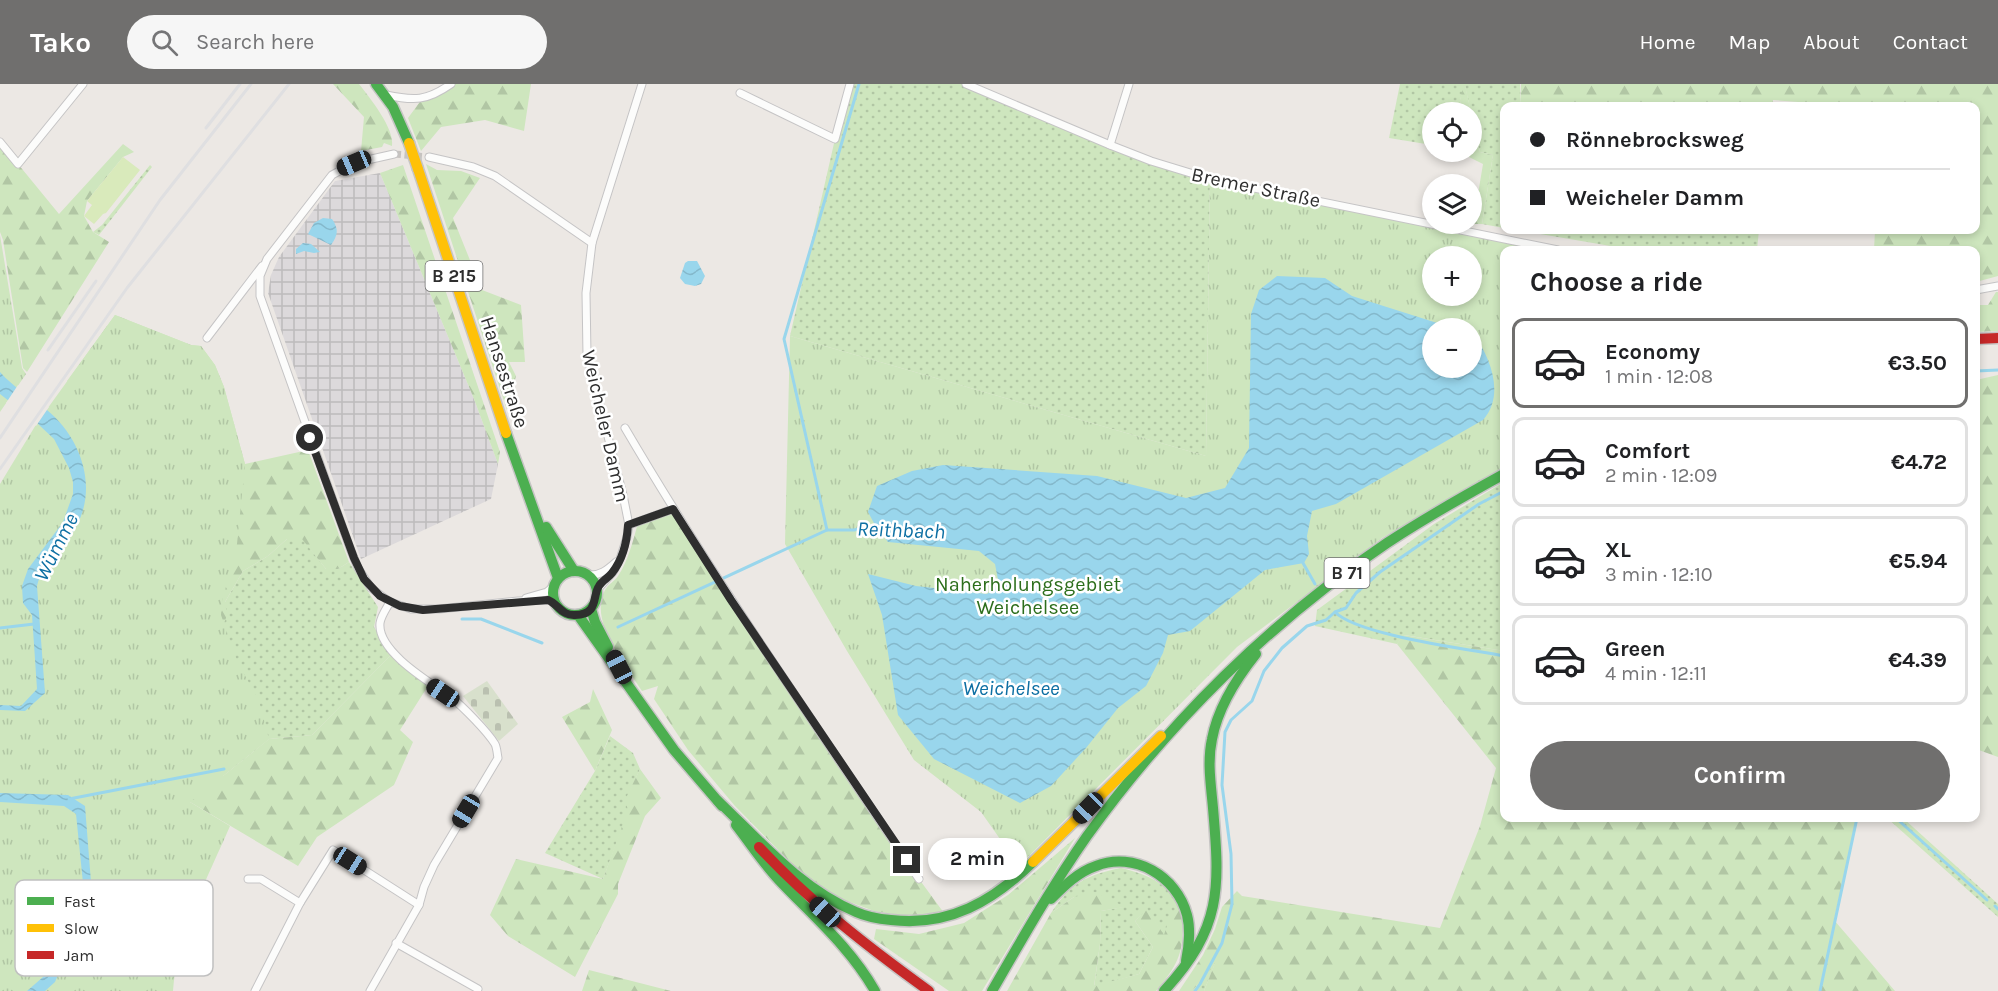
<!DOCTYPE html>
<html lang="en">
<head>
<meta charset="utf-8">
<style>
	body { margin:0; font-family:Karla,sans-serif; background:#f6f6f6; color:#202124; height:100vh; display:flex; flex-direction:column; font-size:22px; white-space:nowrap }
	* { box-sizing:border-box; margin:0 }
	p { font-size:20px; color:#757577 }
	.icon { flex:none; width:33px; height:33px; fill:none; stroke:currentColor; stroke-width:2; stroke-linecap:round; stroke-linejoin:round }
	.map { position:relative; flex:1; overflow:hidden }
	.sheet { position:absolute; left:1500px; top:162px; width:480px; height:576px; display:flex; flex-direction:column; background:#fff; border-radius:12px; box-shadow:0 3px 9px #0003 }
	.sheet>* { flex:none }
	.top-card { position:absolute; left:1500px; top:18px; width:480px; height:132px; border-radius:12px; box-shadow:0 3px 9px #0003; display:grid; align-content:center; height:132px; padding:0 30px; background:#fff }
	.buttons { position:absolute; left:1422px; top:18px; display:grid; gap:12px }
	.buttons a { display:grid; place-items:center; width:60px; height:60px; border-radius:50%; background:#fff; box-shadow:0 3px 9px #0003; font-size:30px }
	.end { position:absolute; width:27px; height:27px; margin:-14px; border:8px solid #2e2e2e; background:#fff; box-shadow:0 0 0 3px #fff }
	.from { border-radius:50% }
	.bubble { position:absolute; height:42px; border-radius:21px; background:#fff; box-shadow:0 3px 9px #0003; font-size:20px; font-weight:700; line-height:42px; text-align:center }
	.car { position:absolute; width:18px; height:36px; margin:-18px -9px; border-radius:8px; box-shadow:0 0 4px 2px #0007; background:linear-gradient(#222 24%,#8ab4d8 0 40%,#222 0 76%,#8ab4d8 0 86%,#222 0) }
	.top-card b { display:flex; align-items:center; gap:21px; height:57px; font-size:22px }
	.top-card b+b { border-top:2px solid #e0e0e0 }
	.top-card i { width:15px; height:15px; background:#202124 }
	ul { padding:0; list-style:none }
	li { display:flex; align-items:center; gap:18px; height:90px; margin:0 12px 9px; padding:0 18px; border:3px solid #e0e0e0; border-radius:12px }
	li div { flex:1 }
	li b { display:block; font-size:22px }
	li em { font-style:normal; font-weight:700 }
	li.on { border-color:#706f6e }
	li>.icon { width:54px; height:54px; stroke-width:1.5 }
	h2 { padding:0 30px; font-size:27px; line-height:72px }
	.action { display:flex; gap:12px; margin-top:auto; padding:12px 30px }
	.action a { flex:1; height:69px; border-radius:36px; background:#706f6e; color:#fff; font-size:24px; font-weight:700; line-height:69px; text-align:center }
	header { display:flex; align-items:center; gap:36px; box-sizing:border-box; height:84px; padding:0 30px; background:#706f6e; color:#fff }
	header strong { font-size:28px }
	nav { display:flex; gap:33px; margin-inline-start:auto; font-size:21px }
	.search { width:420px; height:54px; background:#f6f6f6; display:flex; align-items:center; gap:15px; box-sizing:border-box; padding:0 21px; border-radius:33px; color:#757577; font-size:22px }
	.map>svg:first-child { display:block }
	.industrial { fill:url(#industrial-grid) }
	.grass { fill:url(#grass-dots) }
	.forest { fill:url(#forest-firs) }
	.cemetery { fill:url(#cemetery-stones) }
	.park { fill:url(#park-tufts); fill-rule:evenodd }
	.pitch { fill:#d9eabb }
	.water { fill:url(#water-waves) }
	.pier { fill:#ece8e4 }
	.lines { fill:none; stroke-linecap:round; stroke-linejoin:round }
	.stream { stroke:#99d6ec; stroke-width:3 }
	.street-tunnel { stroke:#c6c3c0; stroke-width:7; stroke-dasharray:7 3.5; stroke-linecap:butt }
	.street-casing { stroke:#c5c4c5; stroke-width:9 }
	.fast-casing { stroke:#c6c5c4; stroke-width:13 }
	.slow-casing { stroke:#c6c5c4; stroke-width:13 }
	.jam-casing { stroke:#c6c5c4; stroke-width:13 }
	.street { stroke:#fcfcfb; stroke-width:7 }
	.fast { stroke:#4caf50; stroke-width:10 }
	.slow { stroke:#ffc107; stroke-width:10 }
	.jam { stroke:#c62828; stroke-width:10 }
	.rail { stroke:#dfdfe1; stroke-width:3 }
	.slow-bridge-casing { stroke:#c6c5c4; stroke-width:13; stroke-linecap:butt }
	.slow-bridge { stroke:#ffc107; stroke-width:10 }
	.route { stroke:#2e2e2e; stroke-width:8 }
	.labels { text-anchor:middle; stroke-width:5; stroke-linejoin:round; paint-order:stroke }
	.shield { fill:#fff; stroke:#6d6d6d; stroke-width:1.5 }
	.shield-label { font-size:18px; font-weight:bold; fill:#2e2e2e }
	.street-label { font-size:20px; fill:#2e2e2e; stroke:#fff }
	.park-label { font-size:20px; fill:#2c6e1b; stroke:#fff }
	.water-label { font-size:21px; font-style:italic; fill:#0d6fa3; stroke:#fff }
	.key { fill:#fff; stroke:#c0c0c0; stroke-width:1.5 }
	.key-label { font-size:16px; fill:#2e2e2e }
</style>
</head>
<body>
<header>
<strong>Tako</strong>
<div class="search"><svg class="icon" aria-label="search" viewBox="0 0 24 24"><circle cx="10" cy="10" r="6"/><path d="M15 15l6 6"/></svg>Search here</div>
<nav><a>Home</a><a>Map</a><a>About</a><a>Contact</a></nav>
</header>
<div class="map">
<svg width="1998" height="907" viewBox="0 0 1998 907">
	<defs>
		<pattern id="industrial-grid" width="8" height="8" patternUnits="userSpaceOnUse" patternTransform="scale(1.5)"><rect width="8" height="8" fill="#dcd9db"/><path d="M0 4h8M4 0v8" fill="none" stroke="#bdbbbc"/></pattern>
		<pattern id="grass-dots" width="8" height="8" patternUnits="userSpaceOnUse" patternTransform="scale(1.5)"><rect width="8" height="8" fill="#cee6be"/><path d="M2 2h.1M6 6h.1" fill="none" stroke="#b1c6a4" stroke-width="1.8" stroke-linecap="round"/></pattern>
		<pattern id="forest-firs" width="22" height="20" patternUnits="userSpaceOnUse" patternTransform="scale(1.5)"><rect width="22" height="20" fill="#cee6be"/><path d="M5 1l3.5 6h-7zM16 11l3.5 6h-7z" fill="#b1c6a4"/></pattern>
		<pattern id="cemetery-stones" width="16" height="16" patternUnits="userSpaceOnUse" patternTransform="scale(1.5)"><rect width="16" height="16" fill="#d8e0cc"/><path d="M2 7V4a2 2 0 0 1 4 0v3zM10 15v-3a2 2 0 0 1 4 0v3z" fill="#bac0b0"/></pattern>
		<pattern id="park-tufts" width="24" height="20" patternUnits="userSpaceOnUse" patternTransform="scale(1.5)"><rect width="24" height="20" fill="#cee6be"/><path d="M3 7l-1-3M5 7V3M7 7l1-3M15 17l-1-3M17 17v-4M19 17l1-3" fill="none" stroke="#b1c6a4"/></pattern>
		<pattern id="water-waves" width="16" height="10" patternUnits="userSpaceOnUse" patternTransform="scale(1.5)"><rect width="16" height="10" fill="#99d6ec"/><path d="M0 5q4-4 8 0t8 0" fill="none" stroke="#84b8cb"/></pattern>
	</defs>
	<rect width="100%" height="100%" fill="#ece8e4"/>
	<!-- industrial -->
	<polygon class="industrial" points="380,89 474,315 498,380 491,415 361,475 268,209 271,191 279,173 335,97"/>
	<!-- grass -->
	<g class="grass">
		<polygon points="850,0 966,0 1072,46 1210,95 1206,372 790,252 835,55"/>
		<polygon points="1400,0 1520,0 1521,22 1504,22 1504,144 1482,140 1493,71 1480,68 1465,2 1460,16 1461,28 1432,28 1432,61 1389,54"/>
		<polygon points="150,81 152,83 99,151 93,148 102,141"/>
		<polygon points="1516,146 1759,146 1757,166 1634,166"/>
		<polygon points="1504,398 1504,567 1404,551 1397,560 1315,542 1317,526 1434,440"/>
		<polygon points="302,454 326,485 338,485 349,478 378,523 374,543 391,571 312,651 269,655 223,692 0,647 225,518 243,487 268,472 287,455"/>
		<polygon points="610,652 633,669 640,685 626,716 629,726 603,795 545,769 595,687"/>
		<polygon points="1887,734 1903,734 1998,820 1998,833"/>
		<path d="M1121 784C1150 791 1167 799 1182 826L1164 852 1147 826 1135 837 1153 863 1139 890 1094 903 1100 860 1101 827 1123 823 1074 813 1051 829C1071 799 1086 791 1121 784Z"/>
		<polygon points="1216,877 1204,907 1192,907"/>
	</g>
	<!-- forest -->
	<g class="forest">
		<path d="M333 0H359C370 14 395 45 392 62L384 59 382 63 361 67 364 33Z"/>
		<polygon points="451,0 531,0 524,47 485,36 441,43 421,67 408,34 422,15"/>
		<polygon points="1464,0 1467,0 1465,1 1471,28 1461,28 1460,16"/>
		<polygon points="1521,0 1998,0 1998,192 1976,198 1976,166 1874,166 1875,146 1976,146 1976,22 1852,22 1773,16 1772,22 1521,22"/>
		<polygon points="1472,30 1480,68 1493,71 1482,140 1473,140 1483,80 1465,71 1466,68 1472,68"/>
		<polygon points="0,58 59,130 123,60 134,68 123,73 87,117 84,132 93,148 109,158 27,288 23,284 3,156 0,148"/>
		<polygon points="426,80 437,86 461,87 480,94 453,134 482,206 521,221 525,278 509,278 516,292 507,326"/>
		<polygon points="403,81 500,368 498,380 474,315 380,89"/>
		<polygon points="1996,208 1998,208 1998,247 1976,248 1976,221 1988,221"/>
		<polygon points="115,231 191,261 201,262 215,281 224,303 245,380 308,366 349,478 338,485 326,485 302,455 287,455 268,472 243,487 225,518 227,531 220,551 67,297"/>
		<polygon points="1998,291 1998,673 1976,665 1976,296"/>
		<path d="M673 425 919 795 944 829 923 835 874 827 831 811 802 790 735 722 688 666 654 615 658 602 642 607C626 581 588 537 605 506 608 500 615 497 618 492 628 477 633 457 638 439Z"/>
		<polygon points="1403,551 1504,567 1504,734 1857,734 1834,836 1895,907 1204,907 1215,879 1192,907 1179,907 1203,871 1215,845 1222,823 1237,807 1242,812 1440,844 1480,742 1496,684 1397,560"/>
		<polygon points="391,571 428,602 400,646 413,658 394,701 317,753 298,782 190,718 0,680 223,692 269,655 312,651"/>
		<polygon points="593,605 612,646 595,687 562,633 590,618"/>
		<polygon points="640,685 661,714 645,732 618,800 618,810 575,893 508,852 490,831 516,775 603,795 628,726 625,716"/>
		<polygon points="1075,754 982,907 949,907 874,855 876,845 919,850 964,839 1008,811"/>
		<path d="M1095 808 1125 823 1101 827 1100 860 1094 902 1139 890 1153 863 1135 837 1147 825 1164 851 1171 829 1182 826C1184 866 1182 876 1156 907H1007L1051 829 1074 813Z"/>
		<polygon points="589,886 671,907 582,907"/>
	</g>
	<!-- cemetery -->
	<polygon class="cemetery" points="487,597 518,640 499,657 463,612"/>
	<!-- park -->
	<g class="park">
		<path d="M1210 95 1558 166H1504V384L1382 454 1237 563 1019 782 981 728 914 676 847 567 785 460 790 252 1206 372ZM1432 172H1472V212H1432ZM1432 244H1472V284H1432Z"/>
		<polygon points="0,151 22,284 26,290 0,328"/>
		<path d="M115 231 191 261 201 262 215 281 224 303 245 380 237 460 222 518 221 531 237 577 259 617 269 655 190 718 230 742C208 793 177 851 173 907H0V400L37 339Z"/>
	</g>
	<!-- pitch -->
	<polygon class="pitch" points="123,73 140,86 106,129 103,130 94,140 84,132 92,121 87,117"/>
	<!-- water -->
	<g class="water">
		<path d="M323 134 332 135C339 145 338 151 331 161L308 150 314 139Z"/>
		<polygon points="303,159 311,160 320,168 314,169 304,167 296,170 296,165"/>
		<polygon points="688,177 697,177 705,192 701,200 695,202 685,200 680,194 685,179"/>
		<path d="M1277 192 1325 194 1352 212 1453 244H1432V284H1472V251H1474C1491 274 1505 312 1483 336L1336 420 1312 427 1307 452 1309 470 1304 479 1265 486 1190 547 1168 551 1163 569 1146 602 1118 624 1086 664 1051 702 1020 719 934 675 898 631 882 531 868 490 916 502 987 510 999 501 995 480 979 467 888 458 875 441 868 428 877 402 912 387 943 381 1097 392 1186 414 1225 404 1249 364 1251 230 1259 206Z"/>
		<path d="M0 288C14 304 31 313 47 326 80 353 98 401 77 441 66 463 43 477 37 502L45 609 25 627 0 626V621L21 622 37 605 32 531 23 519 22 502 28 485 63 438 73 410V398L69 384 54 355 37 339 0 310Z"/>
		<polygon points="0,709 68,711 85,722 92,811 55,898 45,907 27,907 43,893 84,809 76,730 64,722 0,718"/>
	</g>
	<!-- pier -->
	<polygon class="pier" points="18,301 49,323 36,342 6,319"/>
	<g class="lines">
		<!-- stream -->
		<g class="stream">
			<polyline points="859,0 784,255 827,446 854,446 878,441"/>
			<polyline points="1976,287 1998,286"/>
			<polyline points="1303,479 1315,500"/>
			<path d="M1335 528C1357 551 1468 565 1504 572"/>
			<polyline points="462,535 481,535 542,559"/>
			<polyline points="618,543 827,446"/>
			<polyline points="0,544 34,540"/>
			<polyline points="69,715 224,685"/>
			<polyline points="1896,734 1987,816"/>
			<polyline points="1995,822 1998,825"/>
			<polyline points="1195,907 1200,900 1222,859 1232,820 1231,770 1222,701 1225,648 1231,636 1252,617 1264,587 1282,564 1307,542 1326,536 1335,528 1346,524 1356,509 1380,488 1479,420 1504,407"/>
			<polyline points="1820,907 1857,734"/>
		</g>
		<!-- street-tunnel -->
		<polyline class="street-tunnel" points="394,70 429,73"/>
		<!-- street casing -->
		<g class="street-casing">
			<g id="street">
				<polyline points="966,0 1110,61 1151,77 1210,95 1558,166"/>
				<polyline points="740,9 835,55 850,0"/>
				<path d="M386 11C414 17 427 17 451 0"/>
				<polyline points="0,58 18,80 83,0"/>
				<polyline points="1110,61 1129,0"/>
				<polyline points="394,70 354,79 332,91 267,175 260,192 260,212 350,464 358,484 371,504 390,518 411,525 439,525 518,517 548,516 554,518"/>
				<polyline points="429,73 473,83 495,92 592,159"/>
				<polyline points="1976,206 1998,202"/>
				<polyline points="207,254 262,182"/>
				<path d="M625 344C716 499 819 646 919 795"/>
				<polyline points="629,441 673,425"/>
				<path d="M588 491C600 492 607 486 616 478"/>
				<polyline points="597,506 613,488 620,475 627,453 629,441 623,411 587,271 586,209 592,159 642,0"/>
				<polyline points="526,514 547,508 553,503"/>
				<polyline points="248,795 261,795 300,819"/>
				<polyline points="396,859 478,905"/>
				<polyline points="255,907 300,819 333,766 419,821"/>
				<path d="M370 907 419 821 424 803 434 781 498 674C497 669 497 664 495 660 487 647 463 623 451 613 431 599 377 568 380 539 381 532 386 525 390 518"/>
			</g>
		</g>
		<!-- fast casing -->
		<g class="fast-casing">
			<g id="fast">
				<polyline points="376,0 393,23 409,59"/>
				<polyline points="506,349 558,494"/>
				<polyline points="546,443 574,487"/>
				<circle cx="575" cy="509" r="22"/>
				<polyline points="591,525 595,538 608,563"/>
				<polyline points="578,531 674,666 722,722"/>
				<path d="M718 717C760 757 801 805 856 828 867 833 879 835 891 836 949 843 993 817 1033 778"/>
				<path d="M736 741C750 759 763 779 779 796 813 832 850 863 875 907"/>
				<path d="M1051 815C1064 802 1078 788 1096 782 1134 767 1177 792 1187 831 1191 846 1189 862 1186 877"/>
				<path d="M992 907C1022 855 1052 802 1087 752 1168 639 1271 537 1387 459 1425 434 1464 412 1504 390"/>
				<path d="M1164 907C1222 844 1220 805 1213 724 1211 701 1207 678 1212 655 1218 623 1236 595 1256 570"/>
			</g>
		</g>
		<!-- slow casing -->
		<g class="slow-casing">
			<g id="slow">
				<polyline points="418,85 506,349"/>
				<polyline points="1033,778 1161,652"/>
			</g>
		</g>
		<!-- jam casing -->
		<g class="jam-casing">
			<g id="jam">
				<polyline points="1976,255 1998,254"/>
				<path d="M759 763C810 818 868 863 929 907"/>
			</g>
		</g>
		<!-- street -->
		<use href="#street" class="street"/>
		<!-- fast -->
		<use href="#fast" class="fast"/>
		<!-- slow -->
		<use href="#slow" class="slow"/>
		<!-- jam -->
		<use href="#jam" class="jam"/>
		<!-- rail -->
		<g class="rail">
			<polyline points="206,44 240,0"/>
			<polyline points="48,266 96,197"/>
			<polyline points="0,354 160,116 251,0"/>
			<polyline points="0,385 127,204 289,0"/>
		</g>
		<!-- slow-bridge casing -->
		<g class="slow-bridge-casing">
			<polyline id="slow-bridge" points="409,59 418,85"/>
		</g>
		<!-- slow-bridge -->
		<use href="#slow-bridge" class="slow-bridge"/>
	</g>
	<g class="lines">
		<!-- route -->
		<path class="route" d="M310 354 354 474 364 495 380 512 400 522 423 526 548 516C558 520 562 532 575 531 599 531 592 512 599 502 602 497 608 494 612 489 623 475 627 458 628 441L673 425 731 516 907 776"/>
	</g>
	<g class="labels">
		<!-- shield labels -->
		<g class="shield">
			<rect x="425.5" y="177" width="57" height="30" rx="4.5"/>
			<rect x="1324.5" y="474" width="45" height="30" rx="4.5"/>
		</g>
		<g class="shield-label">
			<text x="454" y="198">B 215</text>
			<text x="1347" y="495">B 71</text>
		</g>
		<!-- street labels -->
		<g class="street-label">
			<text transform="translate(1256 103) rotate(12)" y="7">Bremer Straße</text>
			<text transform="translate(505 288) rotate(72)" y="7">Hansestraße</text>
			<text transform="translate(606 342) rotate(77)" y="7">Weicheler Damm</text>
		</g>
		<!-- park labels -->
		<g class="park-label">
			<text x="1028" y="507">Naherholungsgebiet<tspan x="1028" dy="23">Weichelsee</tspan></text>
		</g>
		<!-- water labels -->
		<g class="water-label">
			<text transform="translate(901 446) rotate(2)" y="7">Reithbach</text>
			<text transform="translate(56 463) rotate(-63)" y="7">Wümme</text>
			<text x="1011" y="611">Weichelsee</text>
		</g>
	</g>
	<!-- legend -->
	<rect x="15" y="796" width="198" height="96" rx="9" class="key"/>
	<rect x="27" y="813" width="27" height="8" fill="#4caf50"/>
	<rect x="27" y="840" width="27" height="8" fill="#ffc107"/>
	<rect x="27" y="867" width="27" height="8" fill="#c62828"/>
	<g class="key-label">
		<text x="64" y="823">Fast</text>
		<text x="64" y="850">Slow</text>
		<text x="64" y="877">Jam</text>
	</g>
</svg>
<div class="buttons">
<a><svg class="icon" aria-label="locate" viewBox="0 0 24 24"><circle cx="12" cy="12" r="6"/><path d="M12 2v4M12 18v4M2 12h4M18 12h4"/></svg></a>
<a><svg class="icon" aria-label="layers" viewBox="0 0 24 24"><path d="M12 4l9 5-9 5-9-5zM3 14l9 5 9-5"/></svg></a>
<a>+</a>
<a>−</a>
</div>
<i class="end from" style="left:310px;top:354px"></i>
<i class="end" style="left:907px;top:776px"></i>
<div class="bubble" style="left:928px;top:754px;width:99px">2 min</div>
<i class="car" style="left:354px;top:79px;rotate:247deg"></i>
<i class="car" style="left:619px;top:583px;rotate:333deg"></i>
<i class="car" style="left:443px;top:609px;rotate:304deg"></i>
<i class="car" style="left:1088px;top:724px;rotate:224deg"></i>
<i class="car" style="left:466px;top:727px;rotate:211deg"></i>
<i class="car" style="left:350px;top:777px;rotate:122deg"></i>
<i class="car" style="left:825px;top:828px;rotate:313deg"></i>
<div class="top-card">
<b><i class="from"></i>Rönnebrocksweg</b>
<b><i></i>Weicheler Damm</b>
</div>
<section class="sheet">
<h2>Choose a ride</h2>
<ul>
<li class="on"><svg class="icon" aria-label="car" viewBox="0 0 24 24"><path d="M5 17H2v-5l4-1 3-4h7l3 4 3 1v5h-3M9 17h6M6 11h13"/><circle cx="7" cy="17" r="2"/><circle cx="17" cy="17" r="2"/></svg><div><b>Economy</b><p>1 min · 12:08</p></div><em>€3.50</em></li>
<li><svg class="icon" aria-label="car" viewBox="0 0 24 24"><path d="M5 17H2v-5l4-1 3-4h7l3 4 3 1v5h-3M9 17h6M6 11h13"/><circle cx="7" cy="17" r="2"/><circle cx="17" cy="17" r="2"/></svg><div><b>Comfort</b><p>2 min · 12:09</p></div><em>€4.72</em></li>
<li><svg class="icon" aria-label="car" viewBox="0 0 24 24"><path d="M5 17H2v-5l4-1 3-4h7l3 4 3 1v5h-3M9 17h6M6 11h13"/><circle cx="7" cy="17" r="2"/><circle cx="17" cy="17" r="2"/></svg><div><b>XL</b><p>3 min · 12:10</p></div><em>€5.94</em></li>
<li><svg class="icon" aria-label="car" viewBox="0 0 24 24"><path d="M5 17H2v-5l4-1 3-4h7l3 4 3 1v5h-3M9 17h6M6 11h13"/><circle cx="7" cy="17" r="2"/><circle cx="17" cy="17" r="2"/></svg><div><b>Green</b><p>4 min · 12:11</p></div><em>€4.39</em></li>
</ul>
<div class="action"><a>Confirm</a></div>
</section>
</div>
</body>
</html>
